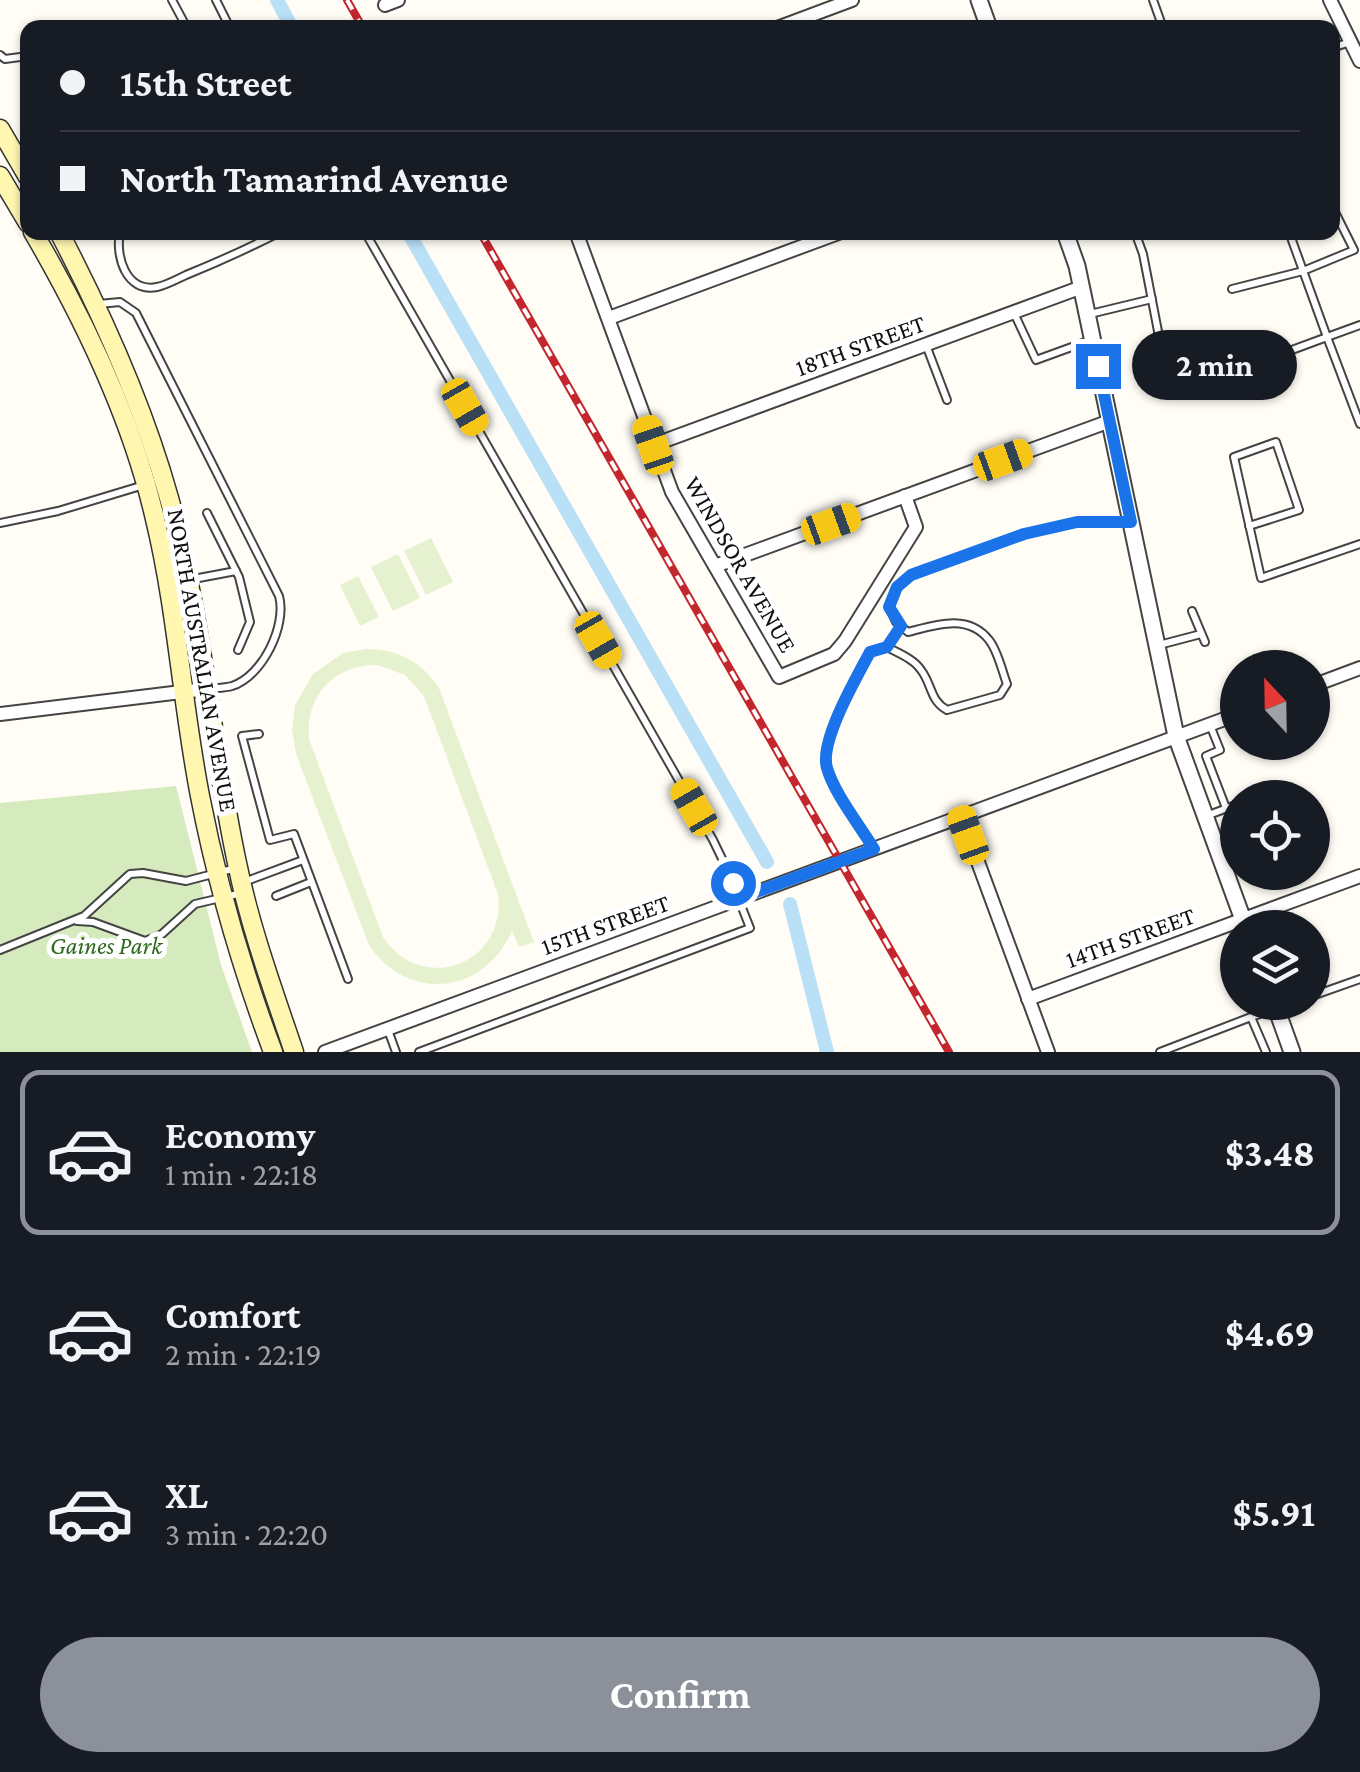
<!DOCTYPE html>
<html lang="en">
<head>
<meta charset="utf-8">
<style>
	body { margin:0; font-family:"Crimson Pro",serif; background:#242831; color:#f1f3f6; height:100vh; display:flex; flex-direction:column; font-size:38px; white-space:nowrap }
	* { box-sizing:border-box; margin:0 }
	p { font-size:32px; color:#9ea1a6 }
	.icon { flex:none; width:55px; height:55px; fill:none; stroke:currentColor; stroke-width:2; stroke-linecap:round; stroke-linejoin:round }
	.map { position:relative; height:1052px; overflow:hidden }
	.details { display:flex; flex-direction:column; background:#171b24; flex:1 }
	.details>* { flex:none }
	.banner { position:absolute; left:20px; top:20px; width:1320px; height:220px; border-radius:20px; box-shadow:0 2px 8px #0004; display:grid; align-content:center; height:220px; padding:0 40px; background:#171b24 }
	.needle { width:65px; rotate:338deg }
	.controls { position:absolute; left:1220px; top:650px; display:grid; gap:20px }
	.controls a { display:grid; place-items:center; width:110px; height:110px; border-radius:50%; background:#171b24; box-shadow:0 2px 8px #0004; font-size:50px }
	.end { position:absolute; width:45px; height:45px; margin:-22px; border:12px solid #1a73e8; background:#fff; box-shadow:0 0 0 5px #fff }
	.from { border-radius:50% }
	.bubble { position:absolute; height:70px; border-radius:35px; background:#171b24; box-shadow:0 2px 8px #0004; font-size:32px; font-weight:700; line-height:70px; text-align:center }
	.car { position:absolute; width:30px; height:60px; margin:-30px -15px; border-radius:12px; box-shadow:0 0 8px 2px #0007; background:linear-gradient(#f5c518 24%,#345 0 40%,#f5c518 0 76%,#345 0 86%,#f5c518 0) }
	.banner b { display:flex; align-items:center; gap:35px; height:95px; font-size:38px }
	.banner b+b { border-top:2px solid #363941 }
	.banner i { width:25px; height:25px; background:#f1f3f6 }
	ul { padding:18px 0 0; list-style:none }
	li { display:flex; align-items:center; gap:30px; height:165px; margin:0 20px 15px; padding:0 20px; border:5px solid transparent; border-radius:20px }
	li div { flex:1 }
	li b { display:block; font-size:38px }
	li em { font-style:normal; font-weight:700 }
	li.active { border-color:#8c9099 }
	li>.icon { width:90px; height:90px; stroke-width:1.5 }
	.action { display:flex; gap:20px; margin-top:auto; padding:20px 40px }
	.action a { flex:1; height:115px; border-radius:60px; background:#8c9099; color:#fff; font-size:40px; font-weight:700; line-height:115px; text-align:center }
	.map>svg:first-child { display:block }
	.green { fill:#d5ebbd }
	.pitch { fill:#e6f2cf; fill-rule:evenodd }
	.lines { fill:none; stroke-linecap:round; stroke-linejoin:round }
	.canal { stroke:#b9e0f7; stroke-width:14 }
	.service-casing { stroke:#444; stroke-width:10 }
	.minor-casing { stroke:#444; stroke-width:16 }
	.tertiary-casing { stroke:#444; stroke-width:19 }
	.secondary-casing { stroke:#333; stroke-width:21 }
	.service { stroke:#fff; stroke-width:6 }
	.minor { stroke:#fff; stroke-width:12 }
	.tertiary { stroke:#fff; stroke-width:15 }
	.secondary { stroke:#fff6b0; stroke-width:18 }
	.rail-casing { stroke:#c4262e; stroke-width:8 }
	.rail { stroke:#fff; stroke-width:4; stroke-dasharray:11; stroke-linecap:butt }
	.route { stroke:#1a73e8; stroke-width:12 }
	.labels { text-anchor:middle; stroke-width:10; stroke-linejoin:round; paint-order:stroke }
	.street-label { font-size:25px; fill:#111; stroke:#fff }
	.park-label { font-size:25px; font-style:italic; fill:#2f6b1f; stroke:#fff }
</style>
</head>
<body>
<div class="map">
<svg width="1360" height="1052" viewBox="0 0 1360 1052">
	<rect width="100%" height="100%" fill="#fffdf5"/>
	<!-- green -->
	<polygon class="green" points="176,786 221,965 252,1052 0,1052 0,803"/>
	<!-- pitch -->
	<g class="pitch">
		<polygon points="431,538 453,582 426,595 404,551"/>
		<polygon points="398,554 420,598 393,611 371,567"/>
		<polygon points="358,576 379,617 360,626 340,585"/>
		<path d="M367 649C398 649 422 662 439 688L534 942 519 947 512 931C484 995 408 1003 369 945L296 754 292 730 295 705 313 674 343 653ZM378 665 405 675 424 696 498 894C507 964 422 996 383 937L309 739C305 696 334 664 378 665Z"/>
	</g>
	<g class="lines">
		<!-- canal -->
		<g class="canal">
			<polyline points="277,0 292,28"/>
			<polyline points="408,232 767,862"/>
			<polyline points="790,904 827,1052"/>
		</g>
		<!-- service casing -->
		<g class="service-casing">
			<g id="service">
				<polyline points="172,0 187,28"/>
				<polyline points="216,0 230,28"/>
				<polyline points="1153,0 1163,28"/>
				<polyline points="1332,48 1350,42"/>
				<polyline points="0,55 5,59 28,56"/>
				<path d="M120 232C115 256 126 293 157 287 167 285 177 279 186 275 218 262 249 248 280 232"/>
				<polyline points="365,232 713,840 740,896"/>
				<polyline points="1135,232 1143,254 1163,357"/>
				<polyline points="1289,232 1327,337 1360,325"/>
				<polyline points="1232,289 1303,271 1354,250 1332,206"/>
				<path d="M99 304 120 302 136 313 279 596C287 625 263 676 232 686 225 688 215 688 207 689"/>
				<polyline points="1014,313 1036,360 1091,340"/>
				<polyline points="1090,314 1152,299"/>
				<polyline points="926,345 947,400"/>
				<polyline points="1216,378 1327,337 1360,424"/>
				<polyline points="207,513 239,577 250,622 238,650"/>
				<polyline points="0,523 58,511 144,485"/>
				<polyline points="1249,526 1299,510 1276,442 1234,457 1261,578 1360,544"/>
				<polyline points="188,580 236,571"/>
				<polyline points="1192,611 1205,642"/>
				<polyline points="1159,645 1201,634"/>
				<polyline points="887,647 901,626"/>
				<polyline points="1273,668 1294,660"/>
				<polyline points="1236,681 1238,681"/>
				<polyline points="1210,725 1220,750 1206,756 1226,808"/>
				<polyline points="259,734 242,736 270,840 294,834 348,979"/>
				<polyline points="1206,816 1238,804"/>
				<path d="M873 848C860 825 831 788 826 764 822 741 858 674 870 652L887 647C898 653 914 659 921 670 932 684 930 701 947 710L1000 695 1007 684C1002 671 998 651 989 640 968 613 935 625 908 632L896 622 889 607 897 587 911 575 1025 534 1077 522 1128 523"/>
				<polyline points="244,882 303,860"/>
				<polyline points="276,896 311,882"/>
				<polyline points="77,921 93,922 145,941 162,934 195,904 242,893"/>
				<polyline points="0,950 84,916 130,874 143,873 186,881 236,868"/>
				<polyline points="1312,996 1360,979"/>
				<polyline points="388,1030 396,1052"/>
				<polyline points="419,1052 750,928 739,900"/>
				<polyline points="1160,1052 1251,1017"/>
				<polyline points="1266,1052 1251,1017 1295,1002"/>
			</g>
		</g>
		<!-- minor casing -->
		<g class="minor-casing">
			<g id="minor">
				<polyline points="1330,0 1360,61"/>
				<polyline points="385,5 398,0"/>
				<polyline points="777,28 852,0"/>
				<polyline points="576,232 672,492 779,677 834,654 845,641 916,527 905,496"/>
				<polyline points="609,318 841,232"/>
				<polyline points="653,445 1082,287"/>
				<polyline points="715,566 1110,421"/>
				<polyline points="1312,686 1360,668"/>
				<polyline points="0,714 206,689"/>
				<polyline points="961,816 1048,1052"/>
				<polyline points="1028,999 1360,876"/>
				<polyline points="325,1052 1238,714"/>
			</g>
		</g>
		<!-- tertiary casing -->
		<g class="tertiary-casing">
			<g id="tertiary">
				<polyline points="979,0 989,28"/>
				<polyline points="1065,232 1077,266 1176,736 1246,928"/>
				<polyline points="1274,1002 1292,1052"/>
			</g>
		</g>
		<!-- secondary casing -->
		<g class="secondary-casing">
			<g id="secondary">
				<polyline points="0,129 28,177"/>
				<polyline points="0,176 28,223"/>
				<path d="M33 232C85 321 132 418 155 519 177 610 182 704 200 796 217 884 242 969 273 1052"/>
				<path d="M59 232C104 318 143 405 169 498 202 617 211 742 237 863 250 927 273 990 294 1052"/>
			</g>
		</g>
		<!-- service -->
		<use href="#service" class="service"/>
		<!-- minor -->
		<use href="#minor" class="minor"/>
		<!-- tertiary -->
		<use href="#tertiary" class="tertiary"/>
		<!-- secondary -->
		<use href="#secondary" class="secondary"/>
		<!-- rail casing -->
		<g class="rail-casing">
			<g id="rail">
				<polyline points="347,0 363,28"/>
				<polyline points="480,232 949,1052"/>
			</g>
		</g>
		<!-- rail -->
		<use href="#rail" class="rail"/>
	</g>
	<g class="lines">
		<!-- route -->
		<path class="route" d="M733 883 740 898 874 849C859 824 835 795 827 768 819 741 857 677 870 652L887 647 901 626 889 607 897 587 911 575 1024 534 1077 522H1131L1098 366"/>
	</g>
	<g class="labels">
		<!-- street labels -->
		<g class="street-label">
			<text transform="translate(860 345) rotate(-20)" y="9">18TH STREET</text>
			<text transform="translate(741 564) rotate(60)" y="9">WINDSOR AVENUE</text>
			<text transform="translate(203 660) rotate(80)" y="9">NORTH AUSTRALIAN AVENUE</text>
			<text transform="translate(605 924) rotate(-20)" y="9">15TH STREET</text>
			<text transform="translate(1130 937) rotate(-20)" y="9">14TH STREET</text>
		</g>
		<!-- park labels -->
		<g class="park-label">
			<text x="106" y="954">Gaines Park</text>
		</g>
	</g>
</svg>
<div class="controls">
<a><svg class="needle" viewBox="-14 -14 28 28"><path d="M0-13l5 13h-10z" fill="#e53935"/><path d="M0 13l5-13h-10z" fill="#9ea1a6"/></svg></a>
<a><svg class="icon" aria-label="locate" viewBox="0 0 24 24"><circle cx="12" cy="12" r="6"/><path d="M12 2v4M12 18v4M2 12h4M18 12h4"/></svg></a>
<a><svg class="icon" aria-label="layers" viewBox="0 0 24 24"><path d="M12 4l9 5-9 5-9-5zM3 14l9 5 9-5"/></svg></a>
</div>
<i class="end from" style="left:733px;top:883px"></i>
<i class="end" style="left:1098px;top:366px"></i>
<div class="bubble" style="left:1132px;top:330px;width:165px">2 min</div>
<i class="car" style="left:465px;top:407px;rotate:150deg"></i>
<i class="car" style="left:653px;top:445px;rotate:341deg"></i>
<i class="car" style="left:1003px;top:460px;rotate:70deg"></i>
<i class="car" style="left:831px;top:524px;rotate:70deg"></i>
<i class="car" style="left:598px;top:640px;rotate:150deg"></i>
<i class="car" style="left:694px;top:807px;rotate:330deg"></i>
<i class="car" style="left:968px;top:835px;rotate:340deg"></i>
<div class="banner">
<b><i class="from"></i>15th Street</b>
<b><i></i>North Tamarind Avenue</b>
</div>
</div>
<section class="details">
<ul>
<li class="active"><svg class="icon" aria-label="car" viewBox="0 0 24 24"><path d="M5 17H2v-5l4-1 3-4h7l3 4 3 1v5h-3M9 17h6M6 11h13"/><circle cx="7" cy="17" r="2"/><circle cx="17" cy="17" r="2"/></svg><div><b>Economy</b><p>1 min · 22:18</p></div><em>$3.48</em></li>
<li><svg class="icon" aria-label="car" viewBox="0 0 24 24"><path d="M5 17H2v-5l4-1 3-4h7l3 4 3 1v5h-3M9 17h6M6 11h13"/><circle cx="7" cy="17" r="2"/><circle cx="17" cy="17" r="2"/></svg><div><b>Comfort</b><p>2 min · 22:19</p></div><em>$4.69</em></li>
<li><svg class="icon" aria-label="car" viewBox="0 0 24 24"><path d="M5 17H2v-5l4-1 3-4h7l3 4 3 1v5h-3M9 17h6M6 11h13"/><circle cx="7" cy="17" r="2"/><circle cx="17" cy="17" r="2"/></svg><div><b>XL</b><p>3 min · 22:20</p></div><em>$5.91</em></li>
</ul>
<div class="action"><a>Confirm</a></div>
</section>
</body>
</html>
